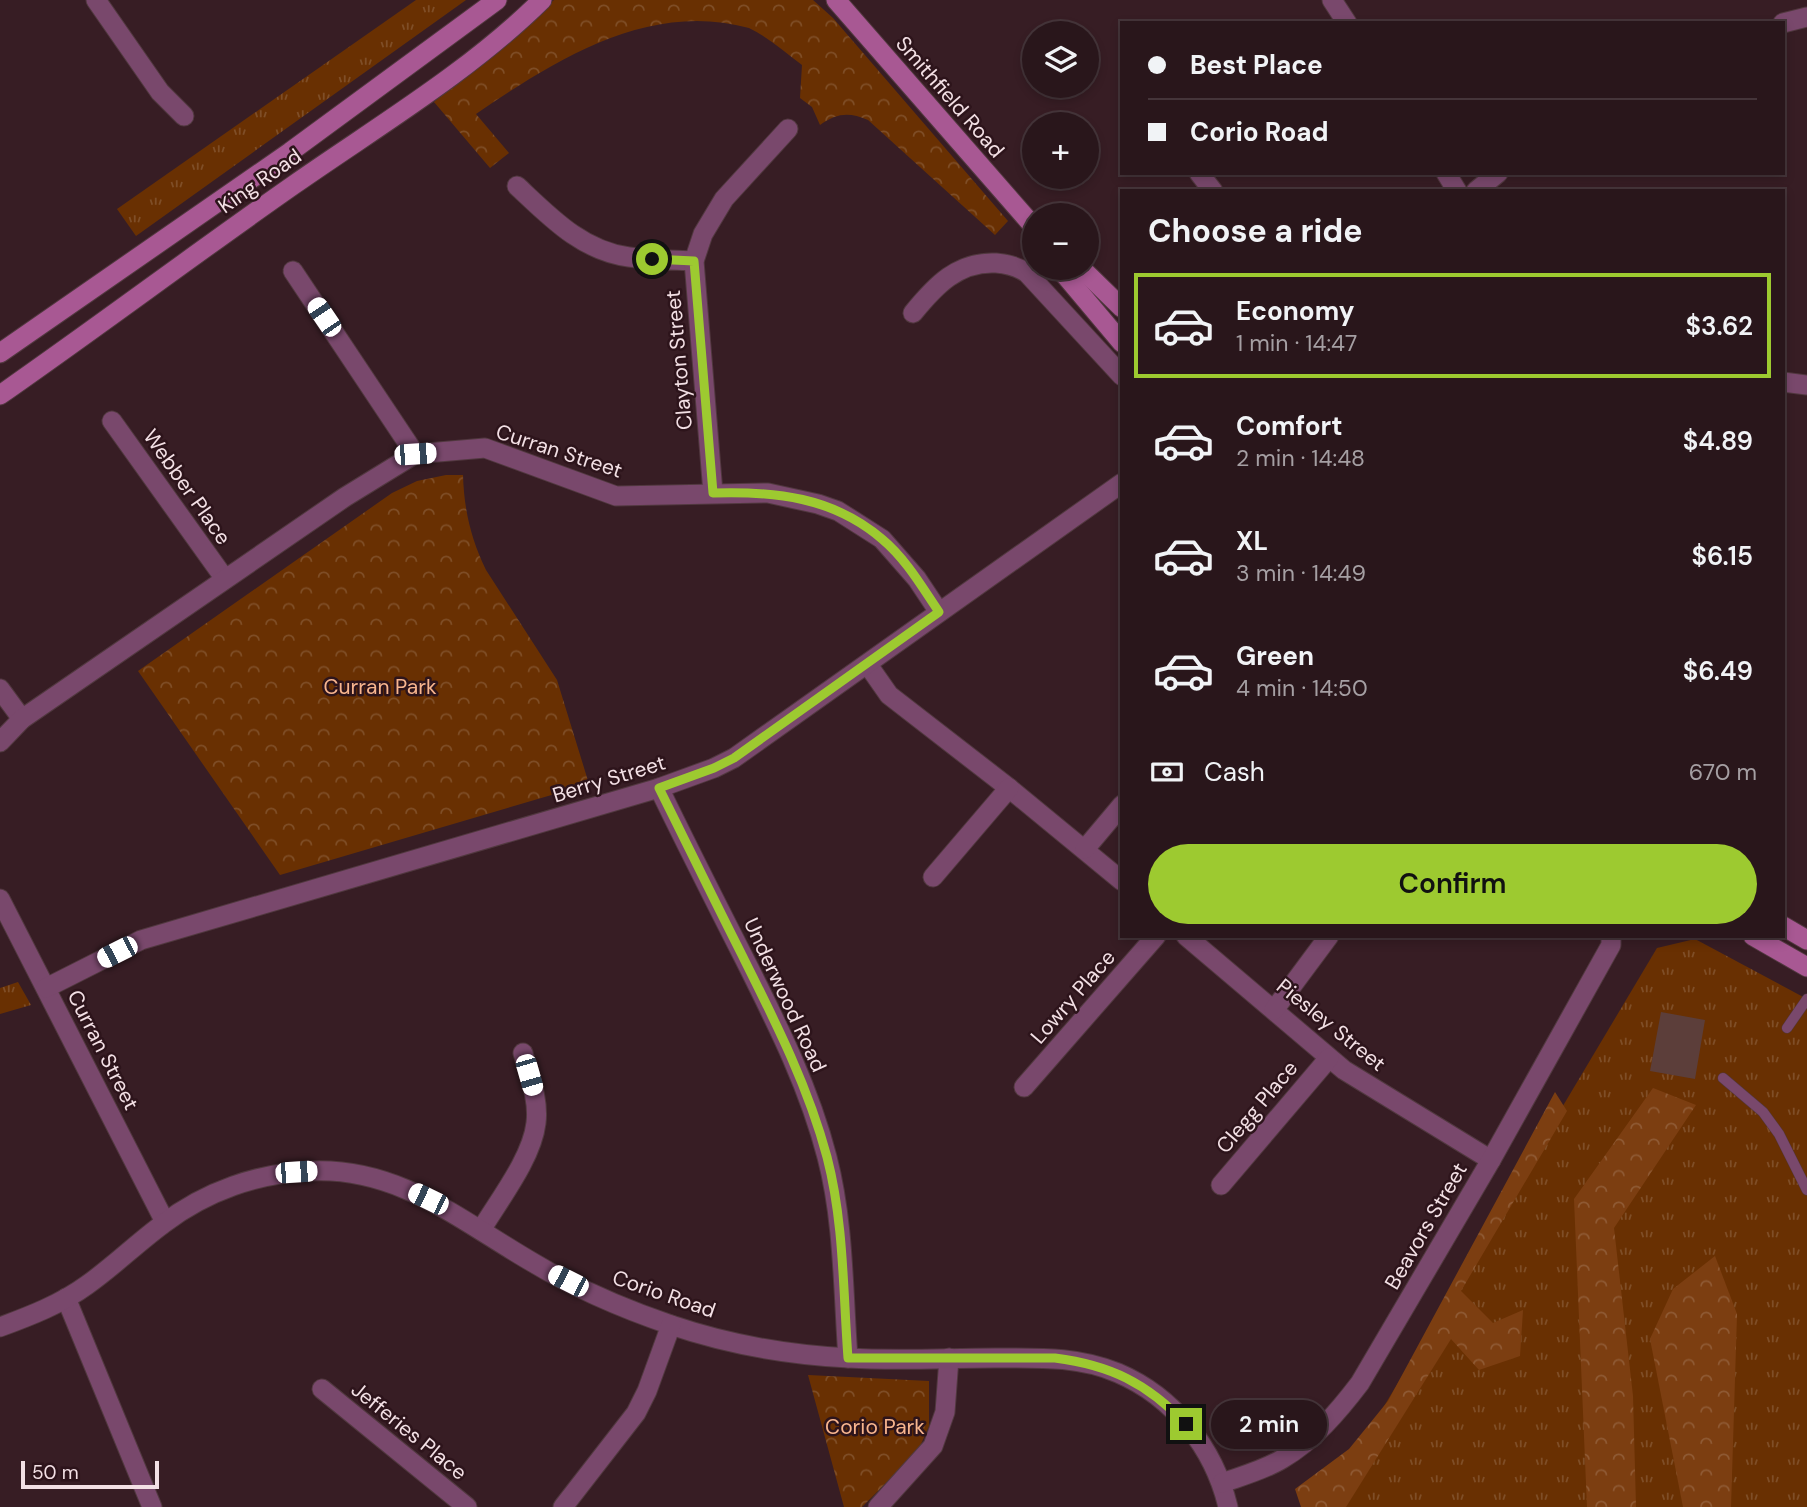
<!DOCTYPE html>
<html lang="en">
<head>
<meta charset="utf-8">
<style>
	body { margin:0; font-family:"DM Sans",sans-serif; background:#311f24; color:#f1f3f6; height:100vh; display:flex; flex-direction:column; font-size:26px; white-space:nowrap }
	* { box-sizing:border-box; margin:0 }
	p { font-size:23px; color:#a59fa3 }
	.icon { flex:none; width:38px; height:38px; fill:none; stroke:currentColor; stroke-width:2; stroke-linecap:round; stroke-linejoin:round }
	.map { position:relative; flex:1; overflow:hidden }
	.sheet { position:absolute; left:1120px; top:189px; width:665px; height:749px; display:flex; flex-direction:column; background:#29161b; border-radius:0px; box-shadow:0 4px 10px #0003,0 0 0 2px #45353a }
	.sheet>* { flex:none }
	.banner { position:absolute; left:1120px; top:21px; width:665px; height:154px; border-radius:0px; box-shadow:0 4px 10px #0003,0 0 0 2px #45353a; display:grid; align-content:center; height:154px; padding:0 28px; background:#29161b }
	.fabs { position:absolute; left:1022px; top:21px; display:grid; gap:14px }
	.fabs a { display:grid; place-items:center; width:77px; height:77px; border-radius:50%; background:#29161b; box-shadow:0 4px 10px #0003,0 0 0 2px #45353a; font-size:35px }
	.scale { position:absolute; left:21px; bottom:18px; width:138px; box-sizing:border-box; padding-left:7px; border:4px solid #f3e0e5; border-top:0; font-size:19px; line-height:24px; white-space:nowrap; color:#f3e0e5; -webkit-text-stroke:5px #2d141b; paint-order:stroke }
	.end { position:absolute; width:32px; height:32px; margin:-16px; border:9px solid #9dca30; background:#111; box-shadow:0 0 0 4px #111 }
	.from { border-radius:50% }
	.bubble { position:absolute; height:49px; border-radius:24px; background:#29161b; box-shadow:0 4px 10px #0003,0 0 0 2px #45353a; font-size:23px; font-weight:600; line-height:49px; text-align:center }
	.car { position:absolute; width:21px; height:42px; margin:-21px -10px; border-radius:9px; box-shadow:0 0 5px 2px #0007; background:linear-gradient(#fff 24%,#345 0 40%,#fff 0 76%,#345 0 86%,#fff 0) }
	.banner b { display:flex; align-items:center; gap:24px; height:66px; font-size:26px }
	.banner b+b { border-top:2px solid #45353a }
	.banner i { width:18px; height:18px; background:#f1f3f6 }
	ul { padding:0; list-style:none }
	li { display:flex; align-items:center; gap:21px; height:105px; margin:0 14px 10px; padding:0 14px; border:4px solid transparent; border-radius:0px }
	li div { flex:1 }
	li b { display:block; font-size:26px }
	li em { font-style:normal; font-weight:600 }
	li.current { border-color:#9dca30 }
	li>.icon { width:63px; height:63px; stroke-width:1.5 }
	h2 { padding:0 28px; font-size:32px; line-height:84px }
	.pay { display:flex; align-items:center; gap:18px; height:77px; padding:0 28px; font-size:26px }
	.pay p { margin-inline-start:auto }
	.primary-button { display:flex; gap:14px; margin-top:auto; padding:14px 28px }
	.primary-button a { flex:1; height:80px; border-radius:42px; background:#9dca30; color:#111; font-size:28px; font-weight:600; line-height:80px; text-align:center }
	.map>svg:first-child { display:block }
	.grass { fill:url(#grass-tufts) }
	.forest { fill:url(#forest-crowns) }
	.park { fill:url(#park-crowns) }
	.building { fill:#5c3e3a }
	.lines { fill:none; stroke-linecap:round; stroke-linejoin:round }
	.service-casing { stroke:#51383f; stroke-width:11 }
	.minor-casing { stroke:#51383f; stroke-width:21 }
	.secondary-casing { stroke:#51383f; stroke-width:21 }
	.service { stroke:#79486c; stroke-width:10 }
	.minor { stroke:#79486c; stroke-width:19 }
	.secondary { stroke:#a85893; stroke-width:19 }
	.route { stroke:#9dca30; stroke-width:9 }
	.labels { text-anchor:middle; stroke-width:5; stroke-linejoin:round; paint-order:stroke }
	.street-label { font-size:21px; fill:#f3e0e5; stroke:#2d141b }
	.park-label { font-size:21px; fill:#f8b58e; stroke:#2d141b }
</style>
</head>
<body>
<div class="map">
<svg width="1807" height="1507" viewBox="0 0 1807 1507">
	<defs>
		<pattern id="grass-tufts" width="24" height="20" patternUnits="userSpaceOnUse" patternTransform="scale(1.75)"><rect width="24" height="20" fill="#693002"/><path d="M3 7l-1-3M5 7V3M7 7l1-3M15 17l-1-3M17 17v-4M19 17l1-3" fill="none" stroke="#7f4e27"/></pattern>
		<pattern id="forest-crowns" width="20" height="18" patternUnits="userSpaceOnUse" patternTransform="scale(1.75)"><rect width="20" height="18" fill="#7c3e11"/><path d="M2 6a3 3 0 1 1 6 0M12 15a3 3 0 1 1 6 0" fill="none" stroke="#8f5a34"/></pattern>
		<pattern id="park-crowns" width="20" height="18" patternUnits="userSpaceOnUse" patternTransform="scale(1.75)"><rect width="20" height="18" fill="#693002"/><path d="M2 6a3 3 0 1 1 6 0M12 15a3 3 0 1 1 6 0" fill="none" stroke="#7f4e27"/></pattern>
	</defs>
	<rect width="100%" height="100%" fill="#371d24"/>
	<!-- grass -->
	<g class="grass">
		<polygon points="416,0 466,0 136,236 117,209"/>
		<polygon points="1695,939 1807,999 1807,1507 1324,1507 1657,948"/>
		<polygon points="18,982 31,1005 0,1014 0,988"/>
	</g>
	<!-- forest -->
	<g class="forest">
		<polygon points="1653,1088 1696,1105 1614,1228 1633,1396 1636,1507 1587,1507 1574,1199"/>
		<polygon points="1555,1092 1567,1111 1461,1291 1493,1323 1523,1310 1520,1356 1479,1370 1451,1339 1346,1507 1301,1507 1295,1489 1349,1449 1388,1401"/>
		<polygon points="1715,1256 1737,1314 1731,1507 1683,1507 1650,1339 1673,1289"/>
	</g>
	<!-- park -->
	<g class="park">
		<path d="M554 0H813L833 18 1008 221 995 235 868 120C849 112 837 113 820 125L812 107 800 98 802 65C785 52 768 37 749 28 649 0 555 60 476 114L509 153 490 168 434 102Z"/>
		<path d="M446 475H463C464 510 471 539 486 570L557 680 589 784 280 875 138 671 392 493 417 481Z"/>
		<polygon points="808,1375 929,1381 929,1426 918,1451 862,1507 844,1507"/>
	</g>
	<!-- building -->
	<polygon class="building" points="1661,1012 1705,1020 1695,1079 1650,1071"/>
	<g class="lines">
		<!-- service casing -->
		<g class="service-casing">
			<g id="service">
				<polyline points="1787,1028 1807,999"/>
				<polyline points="1723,1078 1763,1112 1779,1134 1807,1190"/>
			</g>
		</g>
		<!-- minor casing -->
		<g class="minor-casing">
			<g id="minor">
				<polyline points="96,0 160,92 184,116"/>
				<polyline points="1332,0 1347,23"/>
				<polyline points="1783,23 1807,17"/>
				<polyline points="1199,173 1213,191"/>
				<polyline points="1446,173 1457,191"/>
				<path d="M517 186C550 217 582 251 629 257 650 260 673 260 694 261"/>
				<polyline points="1476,191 1498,173"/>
				<polyline points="293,271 415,454"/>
				<path d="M913 313C935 286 958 261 996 263 1008 264 1017 266 1027 273L1122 376"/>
				<polyline points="1783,382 1807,385"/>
				<polyline points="112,421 225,579"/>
				<polyline points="713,493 694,261 703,234 724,199 788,129"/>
				<polyline points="868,665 889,695 1009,788 1122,881"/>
				<polyline points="0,689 22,719"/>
				<polyline points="0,742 22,719 345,497 415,454 485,448 616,496 768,493 818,504 838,511 882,539 917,579 939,612"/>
				<path d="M659 788C687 846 716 903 745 960 777 1024 809 1087 827 1157 844 1222 843 1291 848 1358"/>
				<polyline points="1085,849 1122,805"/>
				<polyline points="933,877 1009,788"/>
				<polyline points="0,899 165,1222"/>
				<polyline points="1186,936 1344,1070 1491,1160"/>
				<polyline points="46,988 141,940 659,788 714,768 734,758 1122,483"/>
				<polyline points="1274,1010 1329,936"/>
				<polyline points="1024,1087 1156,936"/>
				<polyline points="1221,1185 1329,1058"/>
				<path d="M481 1230C499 1200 532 1158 536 1123 539 1099 529 1075 523 1053"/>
				<polyline points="66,1298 152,1507"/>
				<path d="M0 1327C30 1316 61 1304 87 1285 114 1266 137 1243 163 1224 206 1191 258 1173 311 1171 399 1167 461 1221 532 1262 575 1288 624 1309 671 1325 727 1344 790 1355 849 1358 897 1361 946 1358 995 1358 1037 1358 1078 1356 1118 1373 1174 1397 1214 1448 1228 1507"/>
				<polyline points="322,1389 467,1507"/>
				<path d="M1222 1483C1242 1476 1264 1470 1282 1459 1314 1440 1338 1412 1360 1383L1491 1160 1611 945V936"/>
				<polyline points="563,1507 636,1413 647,1391 671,1325"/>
				<polyline points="878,1507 933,1446 945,1412 949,1358"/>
			</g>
		</g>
		<!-- secondary casing -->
		<g class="secondary-casing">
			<g id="secondary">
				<polyline points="836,0 1034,227"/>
				<polyline points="1059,268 1122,343"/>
				<polyline points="1081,268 1122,308"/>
				<polyline points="0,353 290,152 497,0"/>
				<path d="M0 395C99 326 196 253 295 184 378 126 469 72 542 0"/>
				<polyline points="1783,926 1807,940"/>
				<polyline points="1753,936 1807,967"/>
			</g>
		</g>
		<!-- service -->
		<use href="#service" class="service"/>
		<!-- minor -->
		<use href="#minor" class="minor"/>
		<!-- secondary -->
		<use href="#secondary" class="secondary"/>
	</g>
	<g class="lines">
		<!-- route -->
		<path class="route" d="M652 259 694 261 713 493C775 491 833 497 882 539 906 559 922 587 939 612L734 758 714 768 659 788C687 844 714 900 742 955 775 1021 808 1086 827 1157 844 1222 843 1291 848 1358H1055C1110 1365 1147 1383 1186 1424"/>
	</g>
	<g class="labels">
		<!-- street labels -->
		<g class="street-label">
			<text transform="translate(950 97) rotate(49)" y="7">Smithfield Road</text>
			<text transform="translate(260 181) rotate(-35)" y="7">King Road</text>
			<text transform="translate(679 360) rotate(-95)" y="7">Clayton Street</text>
			<text transform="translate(559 451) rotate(18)" y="7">Curran Street</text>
			<text transform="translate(187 487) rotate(55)" y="7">Webber Place</text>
			<text transform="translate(609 779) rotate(-17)" y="7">Berry Street</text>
			<text transform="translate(785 995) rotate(65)" y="7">Underwood Road</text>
			<text transform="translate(1073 997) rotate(-49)" y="7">Lowry Place</text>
			<text transform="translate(1331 1025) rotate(39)" y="7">Piesley Street</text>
			<text transform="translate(103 1050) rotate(63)" y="7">Curran Street</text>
			<text transform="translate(1257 1107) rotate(-50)" y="7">Clegg Place</text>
			<text transform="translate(1426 1226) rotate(-60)" y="7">Beavors Street</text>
			<text transform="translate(664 1294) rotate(19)" y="7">Corio Road</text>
			<text transform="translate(409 1431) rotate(39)" y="7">Jefferies Place</text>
		</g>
		<!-- park labels -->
		<g class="park-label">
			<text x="380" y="694">Curran Park</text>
			<text x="875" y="1434">Corio Park</text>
		</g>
	</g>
</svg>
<div class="fabs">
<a><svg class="icon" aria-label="layers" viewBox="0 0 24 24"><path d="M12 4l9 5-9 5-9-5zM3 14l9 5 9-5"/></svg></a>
<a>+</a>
<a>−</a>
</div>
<div class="scale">50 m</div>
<i class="end from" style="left:652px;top:259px"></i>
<i class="end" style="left:1186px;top:1424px"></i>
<div class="bubble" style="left:1211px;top:1400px;width:116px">2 min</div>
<i class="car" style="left:324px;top:317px;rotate:326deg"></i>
<i class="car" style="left:415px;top:454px;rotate:86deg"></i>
<i class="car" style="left:117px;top:952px;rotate:243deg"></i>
<i class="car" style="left:529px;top:1075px;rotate:164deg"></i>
<i class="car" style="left:296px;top:1172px;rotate:86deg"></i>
<i class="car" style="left:428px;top:1199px;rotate:296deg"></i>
<i class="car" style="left:568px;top:1281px;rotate:297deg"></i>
<div class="banner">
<b><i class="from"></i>Best Place</b>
<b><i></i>Corio Road</b>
</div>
<section class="sheet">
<h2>Choose a ride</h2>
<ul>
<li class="current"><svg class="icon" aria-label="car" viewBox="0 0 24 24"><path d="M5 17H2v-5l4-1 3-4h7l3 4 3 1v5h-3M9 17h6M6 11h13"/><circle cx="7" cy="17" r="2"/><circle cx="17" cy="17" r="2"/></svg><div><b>Economy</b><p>1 min · 14:47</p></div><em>$3.62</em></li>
<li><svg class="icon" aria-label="car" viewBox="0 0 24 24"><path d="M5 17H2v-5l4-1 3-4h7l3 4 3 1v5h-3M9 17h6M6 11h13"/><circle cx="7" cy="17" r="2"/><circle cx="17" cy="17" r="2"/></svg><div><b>Comfort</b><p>2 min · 14:48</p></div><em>$4.89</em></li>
<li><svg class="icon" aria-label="car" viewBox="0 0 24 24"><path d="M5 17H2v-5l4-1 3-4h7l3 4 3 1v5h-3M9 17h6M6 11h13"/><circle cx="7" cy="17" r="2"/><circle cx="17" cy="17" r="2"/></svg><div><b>XL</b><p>3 min · 14:49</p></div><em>$6.15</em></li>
<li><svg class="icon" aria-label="car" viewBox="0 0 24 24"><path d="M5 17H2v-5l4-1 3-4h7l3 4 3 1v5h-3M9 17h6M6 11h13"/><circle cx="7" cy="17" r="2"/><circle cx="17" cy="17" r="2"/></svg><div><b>Green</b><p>4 min · 14:50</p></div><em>$6.49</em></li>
</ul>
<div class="pay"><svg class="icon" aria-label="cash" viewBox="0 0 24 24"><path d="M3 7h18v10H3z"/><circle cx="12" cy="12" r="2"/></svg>Cash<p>670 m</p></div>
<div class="primary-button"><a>Confirm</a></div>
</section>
</div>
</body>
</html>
